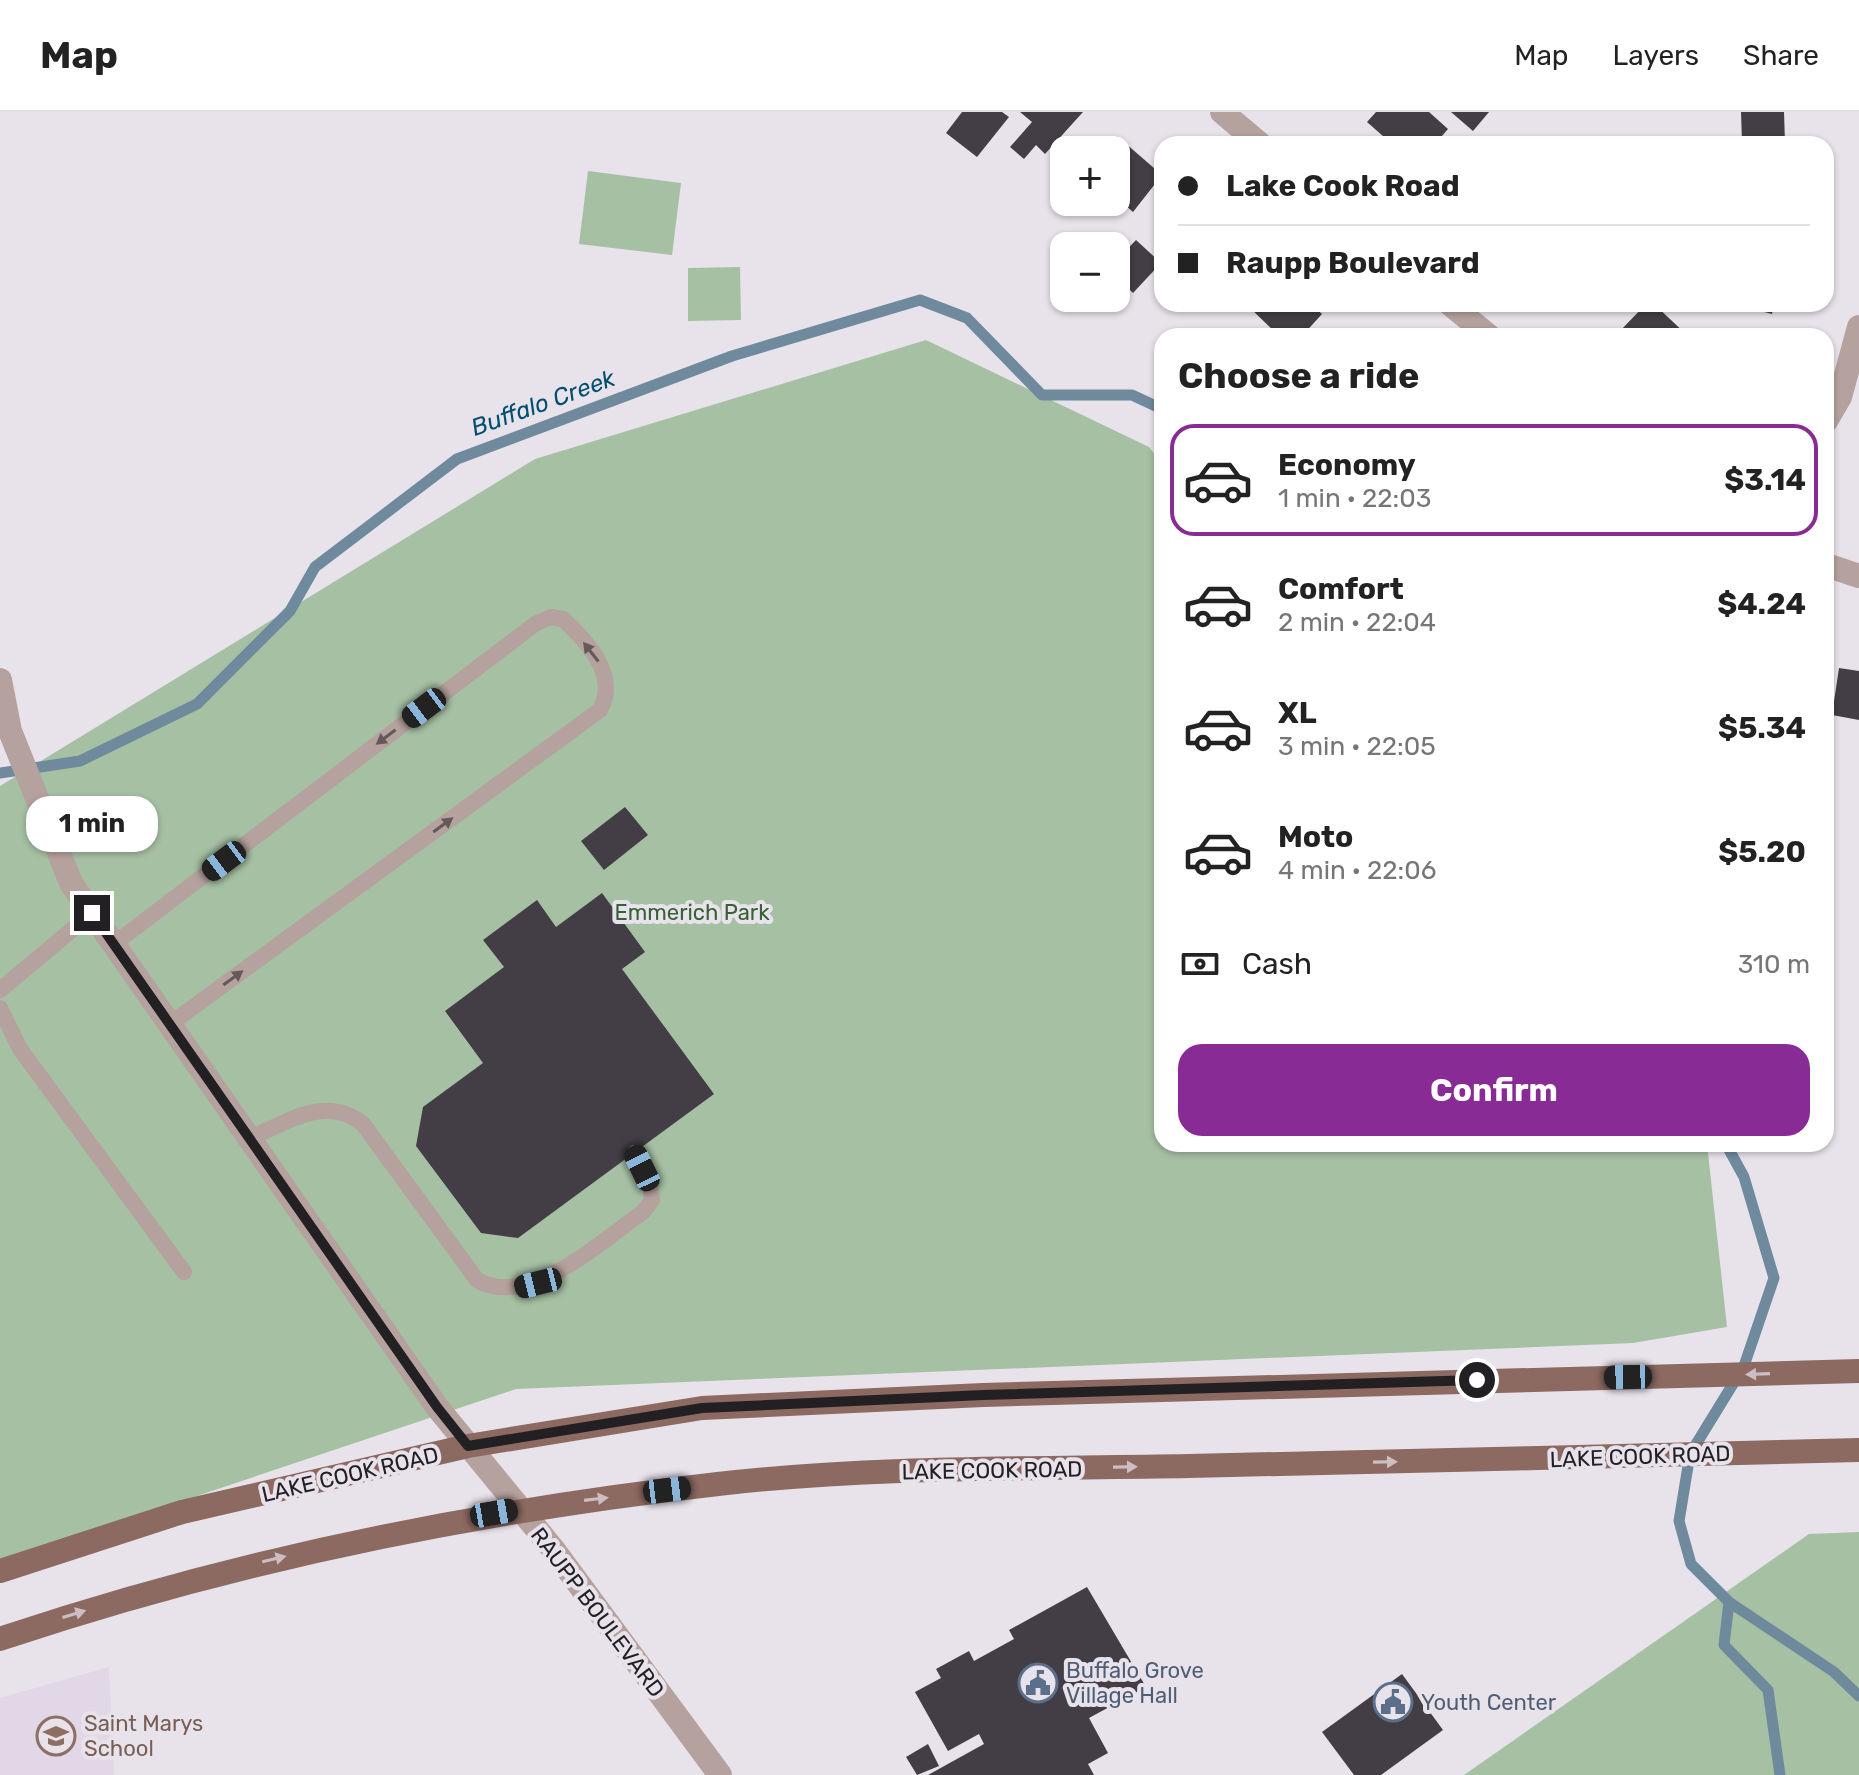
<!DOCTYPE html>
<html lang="en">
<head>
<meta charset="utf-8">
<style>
	body { margin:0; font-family:Rubik,sans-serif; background:#f2f2f2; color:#222; height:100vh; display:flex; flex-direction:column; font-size:30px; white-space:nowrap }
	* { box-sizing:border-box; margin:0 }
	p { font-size:26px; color:#767676 }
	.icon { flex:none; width:44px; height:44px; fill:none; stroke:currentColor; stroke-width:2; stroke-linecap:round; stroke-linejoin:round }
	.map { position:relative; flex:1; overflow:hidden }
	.sheet { position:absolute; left:1154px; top:216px; width:680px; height:824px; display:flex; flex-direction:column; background:#fff; border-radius:24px; box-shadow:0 2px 6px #0004 }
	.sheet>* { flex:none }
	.banner { position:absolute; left:1154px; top:24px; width:680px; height:176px; border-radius:24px; box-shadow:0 2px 6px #0004; display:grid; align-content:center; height:176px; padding:0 24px; background:#fff }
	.buttons { position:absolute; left:1050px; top:24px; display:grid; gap:16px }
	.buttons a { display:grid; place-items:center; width:80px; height:80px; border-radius:16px; background:#fff; box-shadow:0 2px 6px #0004; font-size:40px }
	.end { position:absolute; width:36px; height:36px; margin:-18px; border:10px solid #232024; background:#fff; box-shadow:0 0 0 4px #fff }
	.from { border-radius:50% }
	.bubble { position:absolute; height:56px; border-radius:24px; background:#fff; box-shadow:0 2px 6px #0004; font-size:26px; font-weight:700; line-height:56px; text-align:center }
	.car { position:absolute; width:24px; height:48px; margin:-24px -12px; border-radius:10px; box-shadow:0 0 6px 2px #0007; background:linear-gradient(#222 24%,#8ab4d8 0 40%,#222 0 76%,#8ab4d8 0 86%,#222 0) }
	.banner b { display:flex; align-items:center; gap:28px; height:76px; font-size:30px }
	.banner b+b { border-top:2px solid #e0e0e0 }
	.banner i { width:20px; height:20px; background:#222 }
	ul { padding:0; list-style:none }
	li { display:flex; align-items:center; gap:24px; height:112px; margin:0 16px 12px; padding:0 8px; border:4px solid transparent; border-radius:24px }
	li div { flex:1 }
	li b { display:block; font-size:30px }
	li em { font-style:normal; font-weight:700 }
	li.current { border-color:#892b95 }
	li>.icon { width:72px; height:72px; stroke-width:1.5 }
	h2 { padding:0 24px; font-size:36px; line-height:96px }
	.pay { display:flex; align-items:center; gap:20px; height:88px; padding:0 24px; font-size:30px }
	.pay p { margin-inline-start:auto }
	.cta { display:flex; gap:16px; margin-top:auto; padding:16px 24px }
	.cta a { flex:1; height:92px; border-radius:24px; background:#892b95; color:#fff; font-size:32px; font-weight:700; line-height:92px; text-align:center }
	header { display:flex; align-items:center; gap:48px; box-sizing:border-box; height:112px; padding:0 40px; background:#fff; border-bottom:2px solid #e0e0e0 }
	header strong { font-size:38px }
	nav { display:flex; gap:44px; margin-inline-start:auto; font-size:28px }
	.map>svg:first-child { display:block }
	.built { fill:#e1d7e7 }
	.green { fill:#a6c0a4 }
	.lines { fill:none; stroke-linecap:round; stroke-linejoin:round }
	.stream { stroke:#6f8a9d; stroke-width:11 }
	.building { fill:#433d45 }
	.service { stroke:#b5a19d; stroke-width:16 }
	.minor { stroke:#b5a19d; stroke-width:24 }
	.primary { stroke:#8c6961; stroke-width:24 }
	.oneway { fill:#655a5a }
	.oneway2 { fill:#ccbec2 }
	.route { stroke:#232024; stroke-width:10 }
	.labels { text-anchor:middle; stroke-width:8; stroke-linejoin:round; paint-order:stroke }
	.park-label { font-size:22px; fill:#366235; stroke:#e8e2eb }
	.street-label { font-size:22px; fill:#232024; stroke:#e8e2eb }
	.service-label { font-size:22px; fill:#4e5e75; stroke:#e8e2eb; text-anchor:start }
	.education-label { font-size:22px; fill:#785e54; stroke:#e8e2eb; text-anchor:start }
	.water-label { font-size:24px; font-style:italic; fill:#004f70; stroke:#e8e2eb }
</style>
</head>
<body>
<header>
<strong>Map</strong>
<nav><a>Map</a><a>Layers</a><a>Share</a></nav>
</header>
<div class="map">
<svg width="1859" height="1663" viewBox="0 0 1859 1663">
	<rect width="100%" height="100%" fill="#e8e2eb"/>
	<!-- built -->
	<polygon class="built" points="109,1555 114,1663 0,1663 0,1586"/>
	<!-- green -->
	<g class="green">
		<polygon points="588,59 681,71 672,143 579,132"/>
		<polygon points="740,155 741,208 688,209 688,156"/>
		<polygon points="926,228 1149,335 1162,352 1162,1032 1707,1032 1727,1215 1633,1231 516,1277 0,1450 0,674 535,347"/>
		<polygon points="1859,1420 1859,1663 1464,1663 1809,1422"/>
	</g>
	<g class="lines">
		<!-- stream -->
		<g class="stream">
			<polyline points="0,661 80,649 197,592 290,499 315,455 457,347 732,244 920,188 967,206 1042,283 1132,283 1162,297"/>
			<polyline points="1726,1032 1744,1065 1774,1166 1744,1254 1690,1342 1679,1409 1691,1452 1729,1490 1834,1560 1859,1584"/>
			<polyline points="1729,1490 1724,1533 1768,1578 1780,1663"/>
		</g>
	</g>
	<!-- building -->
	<g class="building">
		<polygon points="962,0 1002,0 1009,5 977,45 946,21"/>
		<polygon points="1020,0 1083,0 1045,42 1036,33 1024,47 1010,35 1032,10"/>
		<polygon points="1376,0 1429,0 1448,17 1435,32 1392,32 1367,10"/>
		<polygon points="1451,0 1489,0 1473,19"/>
		<polygon points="1741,0 1784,0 1785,32 1742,32"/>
		<polygon points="1117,24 1162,63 1133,100 1116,85 1116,38 1105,38"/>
		<polygon points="1136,128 1161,151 1133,181 1116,164 1116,149"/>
		<polygon points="1246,192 1311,192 1322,202 1302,224 1279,224"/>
		<polygon points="1646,192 1654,192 1688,224 1624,224 1619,220"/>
		<polygon points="1733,192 1774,192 1772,202"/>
		<polygon points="1839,556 1859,559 1859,608 1832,603"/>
		<polygon points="625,695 648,723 604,758 581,729"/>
		<polygon points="602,781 645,840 622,857 714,982 518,1126 481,1121 416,1034 423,995 483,951 445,899 504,855 483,828 537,788 556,815"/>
		<polygon points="1087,1475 1146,1575 1089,1606 1108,1641 1088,1652 1094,1663 928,1663 984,1632 979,1622 948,1639 915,1580 941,1566 936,1557 969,1539 974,1549 1014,1527 1009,1518"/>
		<polygon points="1402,1562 1443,1618 1381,1663 1354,1663 1322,1620"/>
		<polygon points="928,1632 939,1654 917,1663 906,1645"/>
	</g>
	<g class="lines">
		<!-- service -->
		<g class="service">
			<path d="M114 832 535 512 551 505 563 507C588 530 619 564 600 598L170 912"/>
			<polyline points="0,878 92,801"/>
			<polyline points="0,896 20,937 184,1160"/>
			<path d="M250 1026C289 1010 325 982 363 1012L477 1168C529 1198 601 1129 643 1100L652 1088 650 1071 635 1041"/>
		</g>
		<!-- minor -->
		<g class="minor">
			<polyline points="1222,0 1260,32"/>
			<polyline points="1450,192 1489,224"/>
			<polyline points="1826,309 1840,285 1859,215"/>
			<polyline points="1826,453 1859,464"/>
			<polyline points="0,568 10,619 71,771 437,1295 553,1437 720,1663"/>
		</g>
		<!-- primary -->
		<g class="primary">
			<polyline points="0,1459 182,1400 468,1334 702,1296 983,1283 1859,1259"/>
			<path d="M0 1527C235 1448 471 1400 718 1372 874 1354 1032 1357 1189 1354 1412 1349 1636 1344 1859 1338"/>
		</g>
	</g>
	<!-- one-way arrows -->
	<defs><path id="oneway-solid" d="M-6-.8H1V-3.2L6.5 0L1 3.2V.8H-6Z" transform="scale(2)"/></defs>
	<g class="oneway">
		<use href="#oneway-solid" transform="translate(591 540) rotate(-128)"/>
		<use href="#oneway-solid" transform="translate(386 625) rotate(143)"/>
		<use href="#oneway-solid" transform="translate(443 713) rotate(-36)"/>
		<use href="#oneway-solid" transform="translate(233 866) rotate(-36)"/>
	</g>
	<g class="oneway2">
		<use href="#oneway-solid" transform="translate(1758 1262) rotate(178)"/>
		<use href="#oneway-solid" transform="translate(1385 1350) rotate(-1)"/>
		<use href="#oneway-solid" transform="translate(1125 1355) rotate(-1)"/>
		<use href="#oneway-solid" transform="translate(596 1387) rotate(-7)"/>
		<use href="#oneway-solid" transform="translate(274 1447) rotate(-13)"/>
		<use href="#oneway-solid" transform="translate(74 1502) rotate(-17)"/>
	</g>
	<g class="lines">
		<!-- route -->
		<polyline class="route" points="92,801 437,1295 468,1334 702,1296 983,1283 1477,1268"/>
	</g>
	<!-- icons -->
	<defs>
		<g id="civic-ring" transform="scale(2)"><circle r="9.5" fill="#e8e2eb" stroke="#5c6f8a" stroke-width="1.5"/><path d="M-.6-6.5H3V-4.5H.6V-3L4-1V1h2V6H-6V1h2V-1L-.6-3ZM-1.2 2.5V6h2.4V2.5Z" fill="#5c6f8a"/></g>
		<g id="school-ring" transform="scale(2)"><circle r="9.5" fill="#e8e2eb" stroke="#8d6e63" stroke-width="1.5"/><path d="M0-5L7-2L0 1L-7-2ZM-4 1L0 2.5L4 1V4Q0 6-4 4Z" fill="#8d6e63"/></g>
	</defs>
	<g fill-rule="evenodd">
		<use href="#civic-ring" x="1038" y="1571"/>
		<use href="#civic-ring" x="1393" y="1590"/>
		<use href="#school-ring" x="56" y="1624"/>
	</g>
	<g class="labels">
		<!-- park labels -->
		<g class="park-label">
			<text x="692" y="808">Emmerich Park</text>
		</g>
		<!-- street labels -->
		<g class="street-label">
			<text transform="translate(1640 1344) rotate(-2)" y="8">LAKE COOK ROAD</text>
			<text transform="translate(992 1358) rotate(-1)" y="8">LAKE COOK ROAD</text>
			<text transform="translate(350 1362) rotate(-13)" y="8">LAKE COOK ROAD</text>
			<text transform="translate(598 1500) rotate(53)" y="8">RAUPP BOULEVARD</text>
		</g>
		<!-- service labels -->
		<g class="service-label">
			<text x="1066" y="1566">Buffalo Grove<tspan x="1066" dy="25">Village Hall</tspan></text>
			<text x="1421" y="1598">Youth Center</text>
		</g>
		<!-- education labels -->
		<g class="education-label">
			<text x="84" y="1619">Saint Marys<tspan x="84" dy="25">School</tspan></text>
		</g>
		<!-- water labels -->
		<g class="water-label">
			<text transform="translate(543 291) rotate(-20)" y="8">Buffalo Creek</text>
		</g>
	</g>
</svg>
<div class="buttons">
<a>+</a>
<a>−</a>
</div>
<i class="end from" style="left:1477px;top:1268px"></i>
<i class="end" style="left:92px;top:801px"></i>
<div class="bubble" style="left:26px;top:684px;width:132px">1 min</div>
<i class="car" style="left:424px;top:596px;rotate:233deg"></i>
<i class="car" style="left:224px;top:749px;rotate:233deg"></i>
<i class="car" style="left:642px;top:1056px;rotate:334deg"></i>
<i class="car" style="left:538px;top:1171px;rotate:256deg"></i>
<i class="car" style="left:1628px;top:1265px;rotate:269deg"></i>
<i class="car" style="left:667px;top:1378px;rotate:83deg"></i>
<i class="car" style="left:494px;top:1401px;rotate:80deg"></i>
<div class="banner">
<b><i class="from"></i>Lake Cook Road</b>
<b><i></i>Raupp Boulevard</b>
</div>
<section class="sheet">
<h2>Choose a ride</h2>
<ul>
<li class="current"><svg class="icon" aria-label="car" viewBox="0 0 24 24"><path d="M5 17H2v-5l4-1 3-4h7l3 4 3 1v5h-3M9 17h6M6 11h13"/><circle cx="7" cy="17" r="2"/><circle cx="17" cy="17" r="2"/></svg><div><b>Economy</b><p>1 min · 22:03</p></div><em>$3.14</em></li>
<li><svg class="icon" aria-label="car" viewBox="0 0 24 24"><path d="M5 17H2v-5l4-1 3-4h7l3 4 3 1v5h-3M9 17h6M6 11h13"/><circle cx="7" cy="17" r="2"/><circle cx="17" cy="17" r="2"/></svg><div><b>Comfort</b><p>2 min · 22:04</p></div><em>$4.24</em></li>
<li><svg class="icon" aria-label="car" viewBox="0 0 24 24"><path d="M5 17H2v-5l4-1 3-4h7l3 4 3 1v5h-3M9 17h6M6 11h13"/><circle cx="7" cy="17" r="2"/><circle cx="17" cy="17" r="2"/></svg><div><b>XL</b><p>3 min · 22:05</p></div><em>$5.34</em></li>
<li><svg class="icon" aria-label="car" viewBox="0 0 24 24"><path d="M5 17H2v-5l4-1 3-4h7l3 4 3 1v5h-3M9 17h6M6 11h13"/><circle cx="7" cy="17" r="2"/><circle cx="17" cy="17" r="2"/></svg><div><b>Moto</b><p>4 min · 22:06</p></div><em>$5.20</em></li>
</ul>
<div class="pay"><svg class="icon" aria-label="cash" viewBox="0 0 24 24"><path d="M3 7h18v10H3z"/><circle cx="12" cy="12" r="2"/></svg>Cash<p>310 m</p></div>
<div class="cta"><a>Confirm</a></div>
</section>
</div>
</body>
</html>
